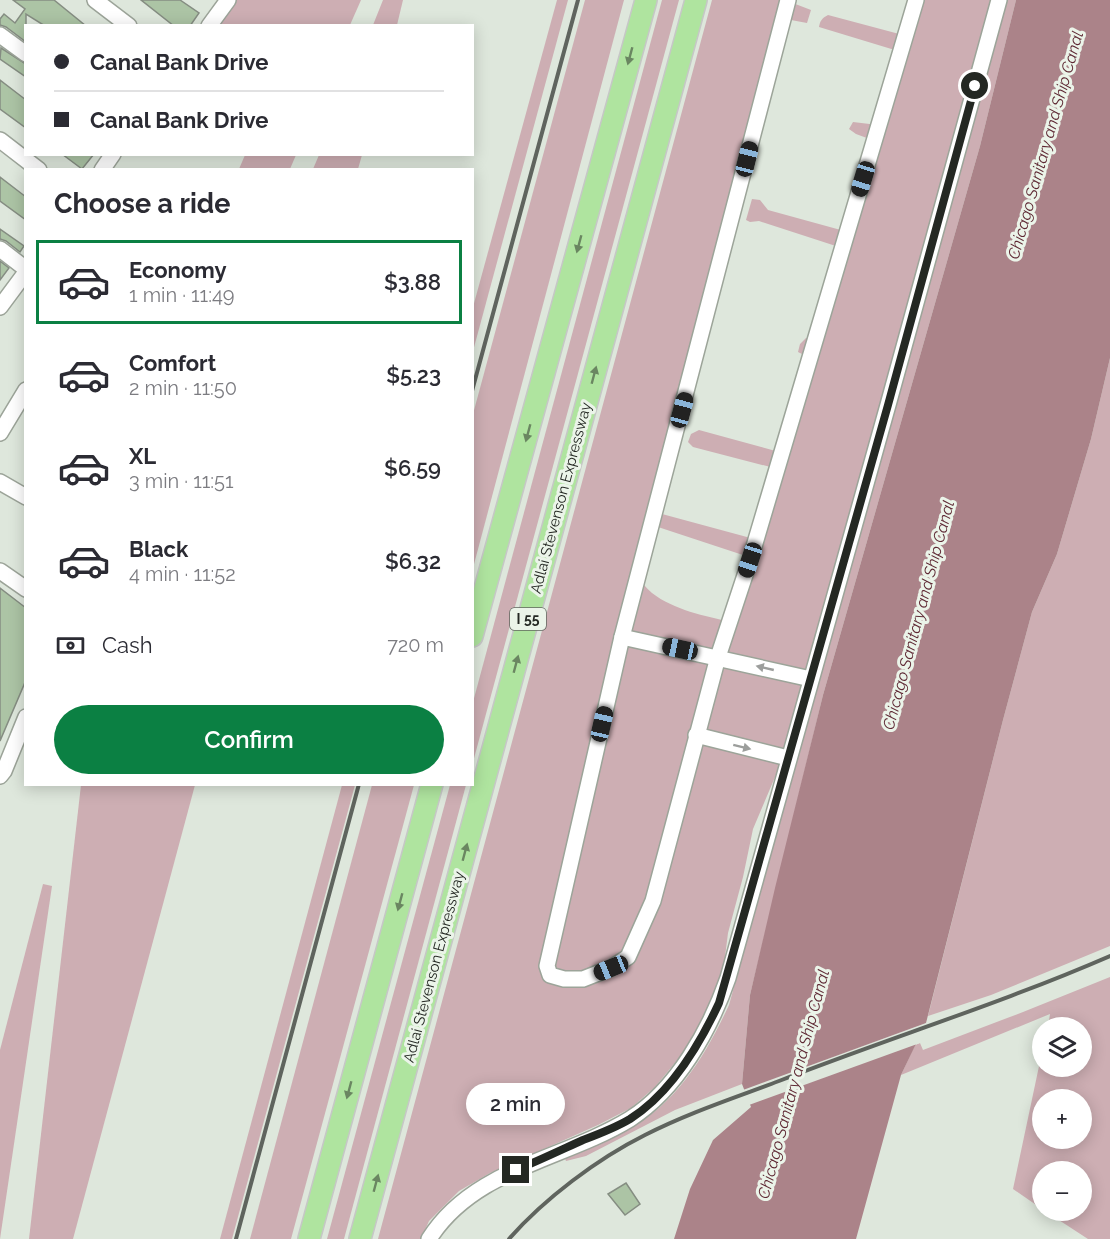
<!DOCTYPE html>
<html lang="en">
<head>
<meta charset="utf-8">
<style>
	body { margin:0; font-family:Raleway,sans-serif; background:#f2f2f3; color:#2b2b33; height:100vh; display:flex; flex-direction:column; font-size:22px; white-space:nowrap }
	* { box-sizing:border-box; margin:0 }
	p { font-size:20px; color:#7c7c81 }
	.icon { flex:none; width:33px; height:33px; fill:none; stroke:currentColor; stroke-width:2; stroke-linecap:round; stroke-linejoin:round }
	.map { position:relative; flex:1; overflow:hidden }
	.panel { position:absolute; left:24px; top:168px; width:450px; height:618px; display:flex; flex-direction:column; background:#fff; border-radius:0px; box-shadow:0 3px 15px #0003 }
	.panel>* { flex:none }
	.top-card { position:absolute; left:24px; top:24px; width:450px; height:132px; border-radius:0px; box-shadow:0 3px 15px #0003; display:grid; align-content:center; height:132px; padding:0 30px; background:#fff }
	.buttons { position:absolute; left:1032px; top:1017px; display:grid; gap:12px }
	.buttons a { display:grid; place-items:center; width:60px; height:60px; border-radius:50%; background:#fff; box-shadow:0 3px 15px #0003; font-size:30px }
	.end { position:absolute; width:27px; height:27px; margin:-14px; border:8px solid #242823; background:#fff; box-shadow:0 0 0 3px #fff }
	.from { border-radius:50% }
	.bubble { position:absolute; height:42px; border-radius:21px; background:#fff; box-shadow:0 3px 15px #0003; font-size:20px; font-weight:600; line-height:42px; text-align:center }
	.car { position:absolute; width:18px; height:36px; margin:-18px -9px; border-radius:8px; box-shadow:0 0 4px 2px #0007; background:linear-gradient(#222 24%,#8ab4d8 0 40%,#222 0 76%,#8ab4d8 0 86%,#222 0) }
	.top-card b { display:flex; align-items:center; gap:21px; height:57px; font-size:22px }
	.top-card b+b { border-top:2px solid #e1e1e2 }
	.top-card i { width:15px; height:15px; background:#2b2b33 }
	ul { padding:0; list-style:none }
	li { display:flex; align-items:center; gap:18px; height:84px; margin:0 12px 9px; padding:0 18px; border:3px solid transparent; border-radius:0px }
	li div { flex:1 }
	li b { display:block; font-size:22px }
	li em { font-style:normal; font-weight:600 }
	li.active { border-color:#0b8043 }
	li>.icon { width:54px; height:54px; stroke-width:1.5 }
	h2 { padding:0 30px; font-size:27px; line-height:72px }
	.pay { display:flex; align-items:center; gap:15px; height:66px; padding:0 30px; font-size:22px }
	.pay p { margin-inline-start:auto }
	.action { display:flex; gap:12px; margin-top:auto; padding:12px 30px }
	.action a { flex:1; height:69px; border-radius:36px; background:#0b8043; color:#fff; font-size:24px; font-weight:600; line-height:69px; text-align:center }
	.map>svg:first-child { display:block }
	.green { fill:#cdaeb3; fill-rule:evenodd }
	.water { fill:#ab8389 }
	.pier { fill:#dee7dc }
	.building { fill:#acc4a5; stroke:#858d82; stroke-width:1.5 }
	.lines { fill:none; stroke-linecap:round; stroke-linejoin:round }
	.minor-casing { stroke:#9ca499; stroke-width:18 }
	.highway-casing { stroke:#c6c7c6; stroke-width:24 }
	.minor { stroke:#fff; stroke-width:15 }
	.highway { stroke:#afe49f; stroke-width:21 }
	.rail { stroke:#5f645e; stroke-width:4 }
	.oneway { fill:#6a8661 }
	.oneway2 { fill:#9c9e9c }
	.route { stroke:#242823; stroke-width:8 }
	.labels { text-anchor:middle; stroke-width:6; stroke-linejoin:round; paint-order:stroke }
	.shield { fill:#ebf4e9; stroke:#60655e; stroke-width:1.5 }
	.shield-label { font-size:14px; font-weight:bold; fill:#242823 }
	.street-label { font-size:15px; fill:#242823; stroke:#ebf4e9 }
	.water-label { font-size:16px; font-style:italic; fill:#5e2833; stroke:#ebf4e9 }
</style>
</head>
<body>
<div class="map">
<svg width="1110" height="1239" viewBox="0 0 1110 1239">
	<rect width="100%" height="100%" fill="#dee7dc"/>
	<!-- green -->
	<g class="green">
		<polygon points="234,0 361,0 350,25 215,26"/>
		<polygon points="383,0 403,0 397,25 373,25"/>
		<polygon points="557,0 568,0 473,351 473,307"/>
		<polygon points="585,0 624,0 473,568 473,414"/>
		<polygon points="662,0 679,0 473,762 473,702"/>
		<path d="M712 0H785L811 10 807 23 791 20 782 28 752 120 746 129 731 187 740 198 636 575C641 581 646 588 652 593 674 610 705 616 731 622L752 558 658 527 662 514 758 540 778 469 693 447 688 442 691 434 699 430 783 453 810 358 798 352 800 344 806 338 817 341 842 248 759 221 750 222 746 220 752 199 760 200 768 210 848 232 875 141 856 134 849 129 853 122 878 125 898 51 819 27C820 21 822 18 828 15L903 35 912 0H993L789 744 753 829 743 877 728 933 723 973 702 1021 683 1053 655 1087 631 1108 598 1125 490 1173 459 1191 429 1221 421 1239H378Z"/>
		<path d="M1007 0H1016L980 146 823 695 750 995 742 1084 675 1110 586 1156 566 1161 564 1156C586 1147 608 1139 629 1129 678 1102 706 1054 729 1005Z"/>
		<polygon points="245,155 245,154 296,155 290,169 239,169"/>
		<polygon points="319,155 319,154 362,155 358,169 313,169"/>
		<polygon points="1110,358 1110,946 991,995 928,1016 1003,720 1032,612 1057,554 1091,439"/>
		<polygon points="81,785 195,785 73,1239 29,1239"/>
		<polygon points="342,785 355,785 232,1239 220,1239"/>
		<polygon points="372,785 414,785 291,1239 250,1239"/>
		<polygon points="450,785 466,785 344,1239 327,1239"/>
		<polygon points="43,884 52,886 0,1239 0,1050"/>
		<path d="M1110 977V1239H1088L1045 1211 1082 1210V1172H1042V1209L1013 1189 1042 1052V1066H1082V1028L1048 1027 1050 1014 901 1075 915 1045 920 1043 923 1050 1023 1012ZM1042 1100H1082V1138H1042Z"/>
	</g>
	<!-- water -->
	<polygon class="water" points="1016,0 1110,0 1110,358 1091,439 1057,554 1032,612 1003,720 926,1023 901,1075 856,1239 674,1239 690,1189 713,1140 751,1107 742,1084 750,995 775,888 823,695 980,146"/>
	<!-- pier -->
	<polygon class="pier" points="926,1023 927,1027 920,1043 749,1105 743,1090"/>
	<!-- building -->
	<g class="building">
		<polygon points="13,0 54,0 86,26 45,26 26,14 26,42 6,27 0,25 0,19 4,14 15,23 25,9"/>
		<polygon points="141,0 180,0 199,13 190,26 174,26"/>
		<polygon points="1,48 26,64 26,77 0,59"/>
		<polygon points="0,80 26,100 26,128 0,109"/>
		<polygon points="62,154 94,154 82,169"/>
		<polygon points="0,177 26,197 26,220 0,201"/>
		<polygon points="0,229 24,246 20,252 6,241 0,239"/>
		<polygon points="0,261 9,268 0,280"/>
		<polygon points="0,588 26,608 26,680 0,741"/>
		<polygon points="626,1183 640,1204 625,1215 608,1194"/>
	</g>
	<g class="lines">
		<!-- minor casing -->
		<g class="minor-casing">
			<g id="minor">
				<polyline points="95,0 129,26"/>
				<polyline points="788,0 622,637 547,966 550,975 564,979 583,979 611,968 628,957 653,901 718,657 750,560 916,0"/>
				<polyline points="209,26 228,0"/>
				<polyline points="0,35 26,54"/>
				<polyline points="0,140 39,170"/>
				<polyline points="102,170 113,154"/>
				<polyline points="0,249 26,269"/>
				<polyline points="0,307 26,272"/>
				<polyline points="0,433 26,390"/>
				<polyline points="0,482 26,497"/>
				<polyline points="0,571 26,589"/>
				<polyline points="622,637 811,679"/>
				<polyline points="696,735 788,758"/>
				<polyline points="0,776 4,771 26,717"/>
				<path d="M429 1239C474 1168 563 1160 630 1119 677 1089 710 1030 728 978L888 405 999 0"/>
			</g>
		</g>
		<!-- highway casing -->
		<g class="highway-casing">
			<g id="highway">
				<polyline points="472,636 646,0"/>
				<polyline points="309,1239 432,784"/>
				<polyline points="360,1239 696,0"/>
			</g>
		</g>
		<!-- minor -->
		<use href="#minor" class="minor"/>
		<!-- highway -->
		<use href="#highway" class="highway"/>
		<!-- rail -->
		<g class="rail">
			<polyline points="472,391 578,0"/>
			<polyline points="236,1239 359,784"/>
			<path d="M509 1239C544 1199 597 1159 645 1135 688 1113 734 1098 779 1081 889 1038 1002 1003 1110 956"/>
		</g>
	</g>
	<!-- one-way arrows -->
	<defs><path id="oneway-solid" d="M-6-.8H1V-3.2L6.5 0L1 3.2V.8H-6Z" transform="scale(1.5)"/></defs>
	<g class="oneway">
		<use href="#oneway-solid" transform="translate(630 56) rotate(105)"/>
		<use href="#oneway-solid" transform="translate(579 244) rotate(105)"/>
		<use href="#oneway-solid" transform="translate(594 375) rotate(-75)"/>
		<use href="#oneway-solid" transform="translate(528 433) rotate(105)"/>
		<use href="#oneway-solid" transform="translate(516 664) rotate(-75)"/>
		<use href="#oneway-solid" transform="translate(465 852) rotate(-75)"/>
		<use href="#oneway-solid" transform="translate(400 902) rotate(105)"/>
		<use href="#oneway-solid" transform="translate(349 1090) rotate(105)"/>
		<use href="#oneway-solid" transform="translate(376 1183) rotate(-75)"/>
	</g>
	<g class="oneway2">
		<use href="#oneway-solid" transform="translate(765 668) rotate(-167)"/>
		<use href="#oneway-solid" transform="translate(742 747) rotate(14)"/>
	</g>
	<g class="lines">
		<!-- route -->
		<path class="route" d="M516 1170C538 1161 561 1150 583 1140 599 1134 615 1128 630 1119 671 1093 699 1046 719 1003L888 405 975 86"/>
	</g>
	<g class="labels">
		<!-- shield labels -->
		<rect class="shield" x="510" y="608" width="36" height="22" rx="4.5"/>
		<g class="shield-label">
			<text x="528" y="624">I 55</text>
		</g>
		<!-- street labels -->
		<g class="street-label">
			<text transform="translate(561 498) rotate(-75)" y="5">Adlai Stevenson Expressway</text>
			<text transform="translate(434 967) rotate(-75)" y="5">Adlai Stevenson Expressway</text>
		</g>
		<!-- water labels -->
		<g class="water-label">
			<text transform="translate(1045 145) rotate(-74)" y="6">Chicago Sanitary and Ship Canal</text>
			<text transform="translate(918 615) rotate(-75)" y="6">Chicago Sanitary and Ship Canal</text>
			<text transform="translate(793 1084) rotate(-75)" y="6">Chicago Sanitary and Ship Canal</text>
		</g>
	</g>
</svg>
<div class="buttons">
<a><svg class="icon" aria-label="layers" viewBox="0 0 24 24"><path d="M12 4l9 5-9 5-9-5zM3 14l9 5 9-5"/></svg></a>
<a>+</a>
<a>−</a>
</div>
<i class="end from" style="left:975px;top:86px"></i>
<i class="end" style="left:516px;top:1170px"></i>
<div class="bubble" style="left:466px;top:1083px;width:99px">2 min</div>
<i class="car" style="left:747px;top:159px;rotate:14deg"></i>
<i class="car" style="left:863px;top:179px;rotate:197deg"></i>
<i class="car" style="left:682px;top:410px;rotate:15deg"></i>
<i class="car" style="left:750px;top:560px;rotate:198deg"></i>
<i class="car" style="left:680px;top:649px;rotate:282deg"></i>
<i class="car" style="left:602px;top:724px;rotate:13deg"></i>
<i class="car" style="left:611px;top:968px;rotate:248deg"></i>
<div class="top-card">
<b><i class="from"></i>Canal Bank Drive</b>
<b><i></i>Canal Bank Drive</b>
</div>
<section class="panel">
<h2>Choose a ride</h2>
<ul>
<li class="active"><svg class="icon" aria-label="car" viewBox="0 0 24 24"><path d="M5 17H2v-5l4-1 3-4h7l3 4 3 1v5h-3M9 17h6M6 11h13"/><circle cx="7" cy="17" r="2"/><circle cx="17" cy="17" r="2"/></svg><div><b>Economy</b><p>1 min · 11:49</p></div><em>$3.88</em></li>
<li><svg class="icon" aria-label="car" viewBox="0 0 24 24"><path d="M5 17H2v-5l4-1 3-4h7l3 4 3 1v5h-3M9 17h6M6 11h13"/><circle cx="7" cy="17" r="2"/><circle cx="17" cy="17" r="2"/></svg><div><b>Comfort</b><p>2 min · 11:50</p></div><em>$5.23</em></li>
<li><svg class="icon" aria-label="car" viewBox="0 0 24 24"><path d="M5 17H2v-5l4-1 3-4h7l3 4 3 1v5h-3M9 17h6M6 11h13"/><circle cx="7" cy="17" r="2"/><circle cx="17" cy="17" r="2"/></svg><div><b>XL</b><p>3 min · 11:51</p></div><em>$6.59</em></li>
<li><svg class="icon" aria-label="car" viewBox="0 0 24 24"><path d="M5 17H2v-5l4-1 3-4h7l3 4 3 1v5h-3M9 17h6M6 11h13"/><circle cx="7" cy="17" r="2"/><circle cx="17" cy="17" r="2"/></svg><div><b>Black</b><p>4 min · 11:52</p></div><em>$6.32</em></li>
</ul>
<div class="pay"><svg class="icon" aria-label="cash" viewBox="0 0 24 24"><path d="M3 7h18v10H3z"/><circle cx="12" cy="12" r="2"/></svg>Cash<p>720 m</p></div>
<div class="action"><a>Confirm</a></div>
</section>
</div>
</body>
</html>
